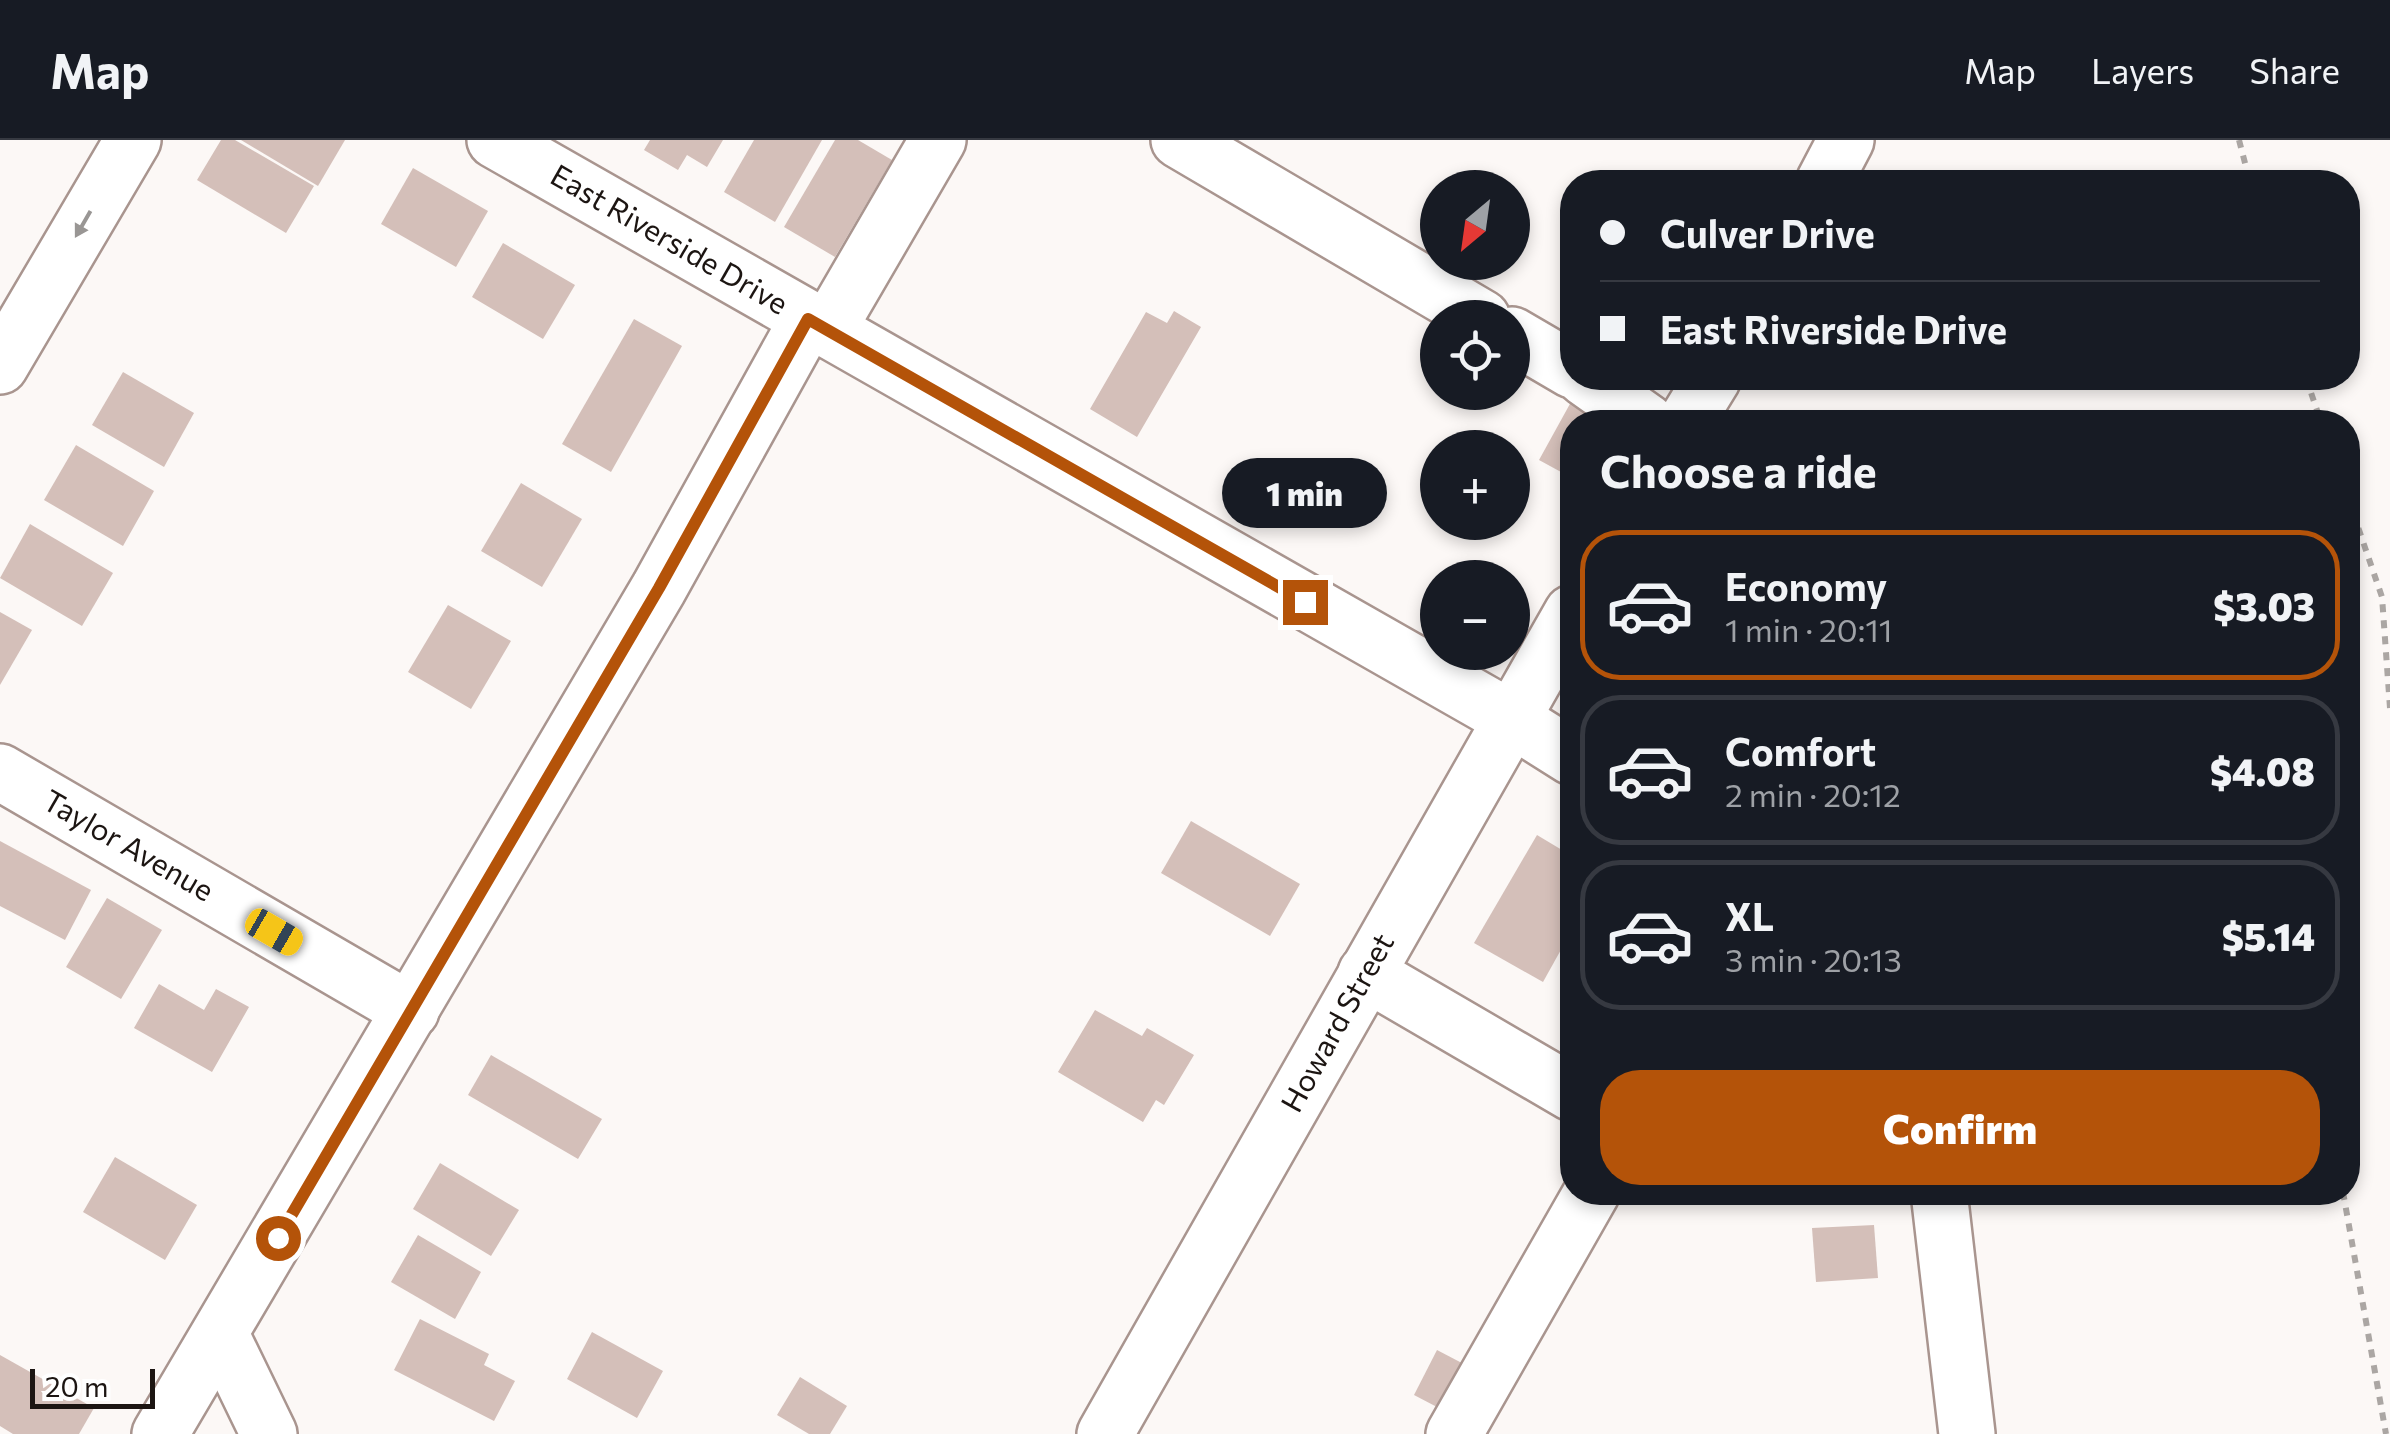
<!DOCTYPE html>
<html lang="en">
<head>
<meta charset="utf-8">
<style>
	body { margin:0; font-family:Commissioner,sans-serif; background:#242831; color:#f1f3f6; height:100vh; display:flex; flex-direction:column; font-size:38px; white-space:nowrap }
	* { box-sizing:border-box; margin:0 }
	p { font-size:32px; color:#9ea1a6 }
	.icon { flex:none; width:55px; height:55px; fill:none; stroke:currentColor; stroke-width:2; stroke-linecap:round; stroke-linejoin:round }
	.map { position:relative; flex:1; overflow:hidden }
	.panel { position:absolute; left:1560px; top:270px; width:800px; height:795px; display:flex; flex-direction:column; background:#171b24; border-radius:40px; box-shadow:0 5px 15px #0003 }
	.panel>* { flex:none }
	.banner { position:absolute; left:1560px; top:30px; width:800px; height:220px; border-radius:40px; box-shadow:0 5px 15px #0003; display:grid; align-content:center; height:220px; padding:0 40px; background:#171b24 }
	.needle { width:65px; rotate:209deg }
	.buttons { position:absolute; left:1420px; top:30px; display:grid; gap:20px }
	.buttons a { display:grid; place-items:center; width:110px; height:110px; border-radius:50%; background:#171b24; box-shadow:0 5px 15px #0003; font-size:50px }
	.scale { position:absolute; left:30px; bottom:25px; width:125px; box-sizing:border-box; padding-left:10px; border:5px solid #1c1512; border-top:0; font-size:28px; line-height:35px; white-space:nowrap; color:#1c1512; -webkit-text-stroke:8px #fff; paint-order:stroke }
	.end { position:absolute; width:45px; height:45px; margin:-22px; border:12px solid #b45309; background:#fff; box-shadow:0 0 0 5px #fff }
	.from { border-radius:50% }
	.bubble { position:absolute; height:70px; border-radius:35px; background:#171b24; box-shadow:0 5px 15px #0003; font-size:32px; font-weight:800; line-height:70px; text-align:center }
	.car { position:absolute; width:30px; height:60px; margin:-30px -15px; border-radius:12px; box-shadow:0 0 8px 2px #0007; background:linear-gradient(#f5c518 24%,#345 0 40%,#f5c518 0 76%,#345 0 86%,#f5c518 0) }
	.banner b { display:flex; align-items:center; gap:35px; height:95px; font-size:38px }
	.banner b+b { border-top:2px solid #363941 }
	.banner i { width:25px; height:25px; background:#f1f3f6 }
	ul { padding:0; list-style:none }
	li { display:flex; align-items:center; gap:30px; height:150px; margin:0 20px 15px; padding:0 20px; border:5px solid #363941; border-radius:40px }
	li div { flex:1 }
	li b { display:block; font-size:38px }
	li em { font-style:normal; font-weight:800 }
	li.selected { border-color:#b45309 }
	li>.icon { width:90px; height:90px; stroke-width:1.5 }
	h2 { padding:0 40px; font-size:45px; line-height:120px }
	.primary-button { display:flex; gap:20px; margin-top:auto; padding:20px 40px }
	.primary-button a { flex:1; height:115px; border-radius:40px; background:#b45309; color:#fff; font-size:40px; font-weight:800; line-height:115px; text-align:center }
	header { display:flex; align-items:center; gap:60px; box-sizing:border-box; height:140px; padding:0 50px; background:#171b24; border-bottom:2px solid #363941 }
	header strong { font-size:48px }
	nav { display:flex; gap:55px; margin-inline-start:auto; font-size:35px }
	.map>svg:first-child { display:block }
	.building { fill:#d4bfb9 }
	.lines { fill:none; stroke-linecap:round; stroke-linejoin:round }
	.minor-casing { stroke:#a9958f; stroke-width:60 }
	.path { stroke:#aba6a3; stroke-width:6; stroke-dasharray:8 8; stroke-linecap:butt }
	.minor { stroke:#fff; stroke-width:55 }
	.oneway { fill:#999694 }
	.route { stroke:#b45309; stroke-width:12 }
	.labels { text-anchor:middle; stroke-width:8; stroke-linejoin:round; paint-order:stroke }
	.street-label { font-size:30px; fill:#1c1512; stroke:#fff }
</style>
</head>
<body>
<header>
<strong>Map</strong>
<nav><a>Map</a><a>Layers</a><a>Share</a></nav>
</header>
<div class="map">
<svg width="2390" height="1294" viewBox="0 0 2390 1294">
	<rect width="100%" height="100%" fill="#fcf8f6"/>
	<!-- building -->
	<g class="building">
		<polygon points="221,0 235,0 314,46 286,93 197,40"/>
		<polygon points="241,0 345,0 318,46"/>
		<polygon points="650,0 723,0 707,27 687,15 678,30 644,10"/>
		<polygon points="754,0 822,0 775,82 724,52"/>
		<polygon points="835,0 858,0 892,20 835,117 784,87"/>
		<polygon points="413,28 488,71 456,127 381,84"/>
		<polygon points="503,103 575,145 543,199 472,157"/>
		<polygon points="1174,171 1201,187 1137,297 1090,269 1146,172 1167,183"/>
		<polygon points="634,179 682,206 611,332 562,304"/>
		<polygon points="123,232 194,273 164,327 92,285"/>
		<polygon points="1571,262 1609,282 1572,282 1572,338 1539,320"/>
		<polygon points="76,305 154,351 123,406 44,360"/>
		<polygon points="521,343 582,379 542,447 481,411"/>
		<polygon points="30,384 113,433 82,486 0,438"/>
		<polygon points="448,465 511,501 471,569 408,532"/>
		<polygon points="0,472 32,490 0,545"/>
		<polygon points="1191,681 1300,744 1270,796 1161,733"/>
		<polygon points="1537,695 1572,716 1572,790 1543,842 1474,803"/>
		<polygon points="0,701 91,750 65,800 0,766"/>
		<polygon points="107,758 162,790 121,859 66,827"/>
		<polygon points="159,844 204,870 216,849 249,867 212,932 134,888"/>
		<polygon points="1095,870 1142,896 1147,888 1194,915 1164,965 1156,960 1143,982 1058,932"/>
		<polygon points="491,915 602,979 578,1019 468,955"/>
		<polygon points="115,1017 197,1065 165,1120 83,1072"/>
		<polygon points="440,1023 519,1070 491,1116 413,1069"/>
		<polygon points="1874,1085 1878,1138 1816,1142 1812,1088"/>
		<polygon points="418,1095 481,1132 455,1179 391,1142"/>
		<polygon points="420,1179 489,1214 484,1225 515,1241 494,1281 394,1230"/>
		<polygon points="592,1192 663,1231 637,1278 567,1239"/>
		<polygon points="1437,1210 1481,1233 1458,1278 1414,1255"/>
		<polygon points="0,1215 94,1268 79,1294 13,1294 0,1286"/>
		<polygon points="800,1237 847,1266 830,1294 809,1294 777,1275"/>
	</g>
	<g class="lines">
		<!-- minor casing -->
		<g class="minor-casing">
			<g id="minor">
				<polyline points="495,0 1510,578 1572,617"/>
				<polyline points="1179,0 1482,178"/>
				<polyline points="1824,42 1846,0"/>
				<polyline points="828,189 938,0"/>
				<polyline points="1512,195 1572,230"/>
				<polyline points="0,226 133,0"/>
				<polyline points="1585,238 1647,282"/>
				<polyline points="1686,282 1713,238"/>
				<polyline points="0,632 411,871"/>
				<polyline points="1366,833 1572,953"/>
				<polyline points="1939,1052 1967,1294"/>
				<polyline points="221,1195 269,1294"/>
				<polyline points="160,1294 659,448 808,179"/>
				<polyline points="1105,1294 1572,473"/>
				<polyline points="1454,1294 1592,1052"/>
			</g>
		</g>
		<!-- path -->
		<g class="path">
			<polyline points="2239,0 2250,42"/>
			<polyline points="2306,238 2321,282"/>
			<polyline points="2348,358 2382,457 2390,568"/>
			<polyline points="2343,1052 2386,1294"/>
		</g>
		<!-- minor -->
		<use href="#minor" class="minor"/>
	</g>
	<!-- one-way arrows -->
	<defs><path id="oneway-solid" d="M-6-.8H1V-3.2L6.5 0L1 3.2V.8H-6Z" transform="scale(2.5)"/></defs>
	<use class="oneway" href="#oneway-solid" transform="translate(83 84) rotate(120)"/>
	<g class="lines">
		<!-- route -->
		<polyline class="route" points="278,1098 659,448 808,179 1305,462"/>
	</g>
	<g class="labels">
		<!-- street labels -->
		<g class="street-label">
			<text transform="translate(669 100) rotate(30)" y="10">East Riverside Drive</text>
			<text transform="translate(128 706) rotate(30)" y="10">Taylor Avenue</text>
			<text transform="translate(1338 883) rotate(-61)" y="10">Howard Street</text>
		</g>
	</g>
</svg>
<div class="buttons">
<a><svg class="needle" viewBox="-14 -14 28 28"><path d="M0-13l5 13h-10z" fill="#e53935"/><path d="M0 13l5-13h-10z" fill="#9ea1a6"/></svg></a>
<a><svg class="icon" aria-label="locate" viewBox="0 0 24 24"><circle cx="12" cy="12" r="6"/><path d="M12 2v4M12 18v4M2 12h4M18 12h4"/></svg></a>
<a>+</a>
<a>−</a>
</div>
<div class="scale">20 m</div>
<i class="end from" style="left:278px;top:1098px"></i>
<i class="end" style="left:1305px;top:462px"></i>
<div class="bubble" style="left:1222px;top:318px;width:165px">1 min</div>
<i class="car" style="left:274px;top:792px;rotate:120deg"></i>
<div class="banner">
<b><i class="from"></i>Culver Drive</b>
<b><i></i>East Riverside Drive</b>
</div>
<section class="panel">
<h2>Choose a ride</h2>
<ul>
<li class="selected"><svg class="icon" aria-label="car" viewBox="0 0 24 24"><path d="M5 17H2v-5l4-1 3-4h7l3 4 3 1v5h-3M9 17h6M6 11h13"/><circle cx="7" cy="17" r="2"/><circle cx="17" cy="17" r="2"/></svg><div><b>Economy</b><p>1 min · 20:11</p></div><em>$3.03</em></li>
<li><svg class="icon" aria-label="car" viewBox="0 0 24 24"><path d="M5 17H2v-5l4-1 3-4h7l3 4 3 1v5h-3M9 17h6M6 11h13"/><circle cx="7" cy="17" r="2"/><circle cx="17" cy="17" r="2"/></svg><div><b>Comfort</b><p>2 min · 20:12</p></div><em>$4.08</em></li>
<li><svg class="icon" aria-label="car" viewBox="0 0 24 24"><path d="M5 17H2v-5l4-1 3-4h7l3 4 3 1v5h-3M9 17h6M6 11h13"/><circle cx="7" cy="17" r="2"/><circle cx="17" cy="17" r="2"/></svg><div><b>XL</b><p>3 min · 20:13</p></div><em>$5.14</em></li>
</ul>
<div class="primary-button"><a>Confirm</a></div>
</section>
</div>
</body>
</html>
